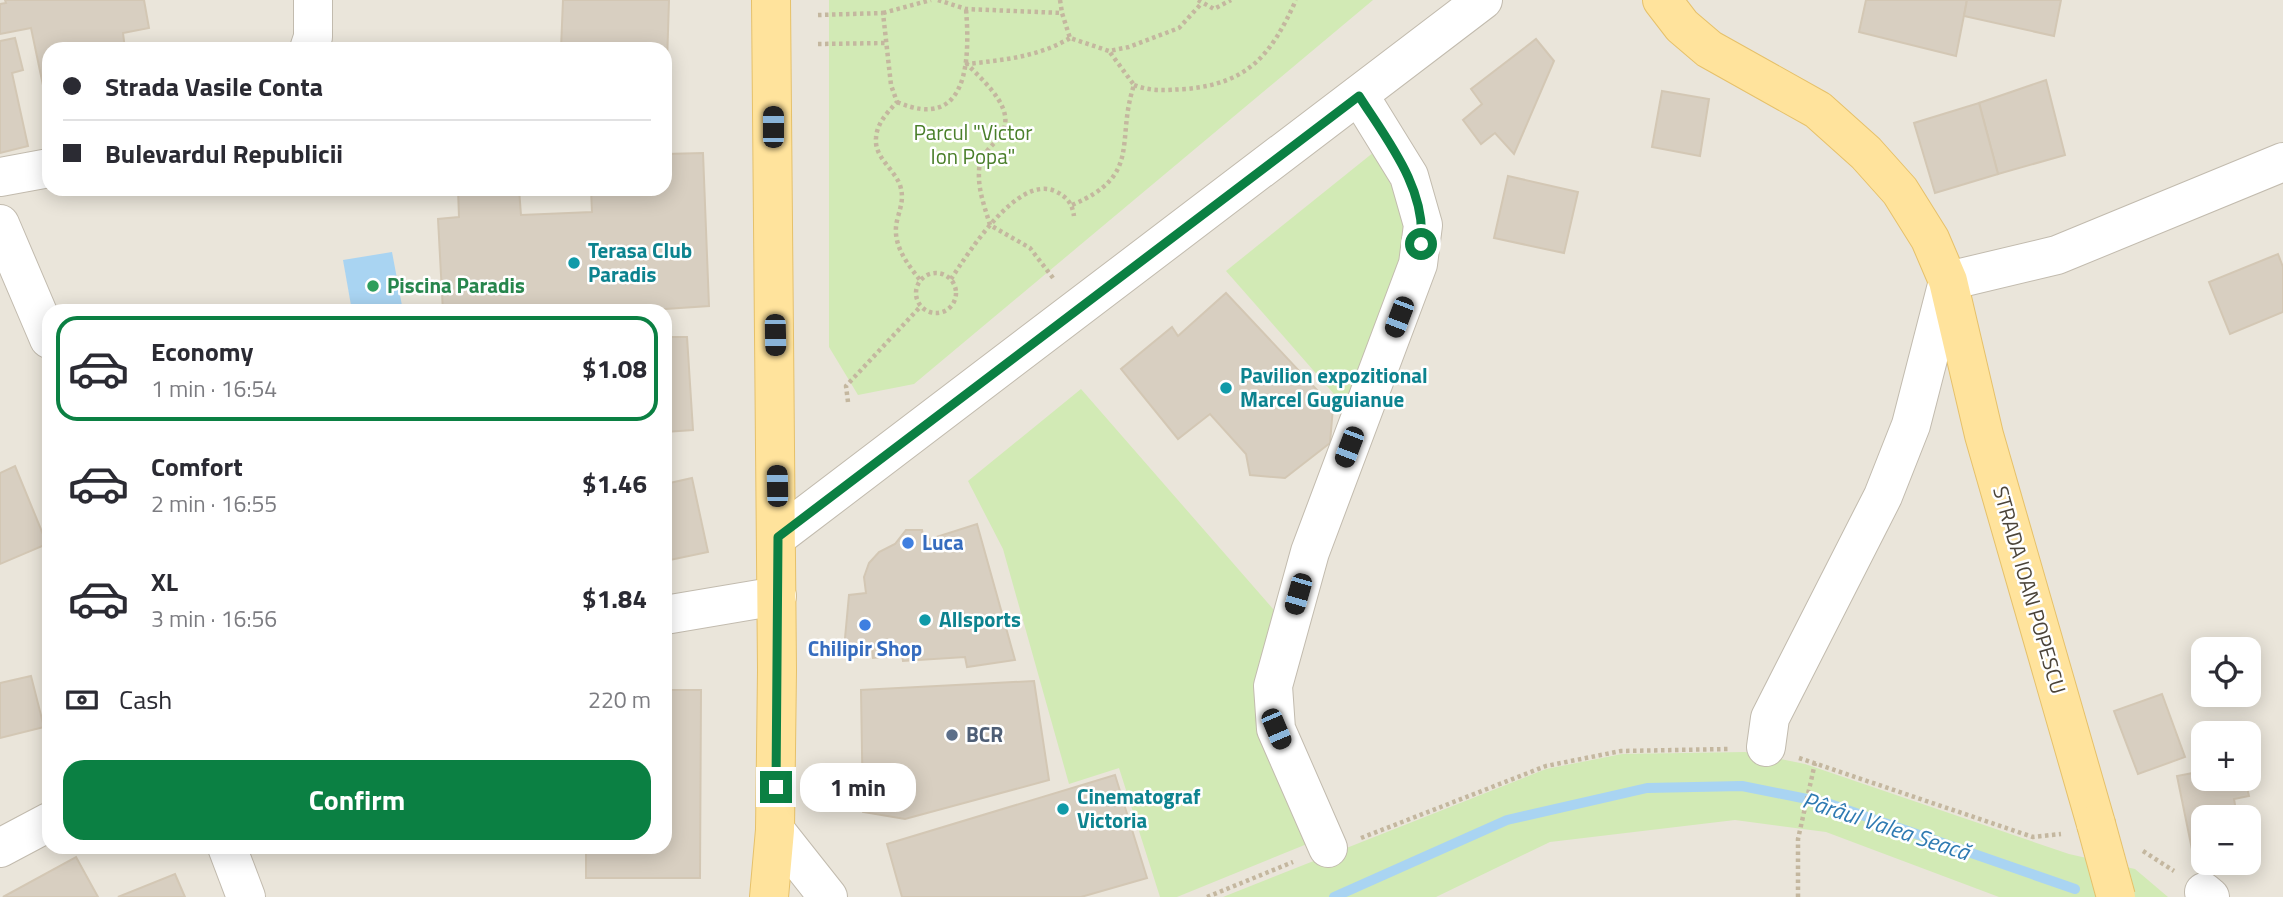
<!DOCTYPE html>
<html lang="en">
<head>
<meta charset="utf-8">
<style>
	body { margin:0; font-family:"Titillium Web",sans-serif; background:#f7f7f7; color:#2b2b33; height:100vh; display:flex; flex-direction:column; font-size:26px; white-space:nowrap }
	* { box-sizing:border-box; margin:0 }
	p { font-size:23px; color:#7c7c81 }
	.icon { flex:none; width:38px; height:38px; fill:none; stroke:currentColor; stroke-width:2; stroke-linecap:round; stroke-linejoin:round }
	.map { position:relative; flex:1; overflow:hidden }
	.details { position:absolute; left:42px; top:304px; width:630px; height:550px; display:flex; flex-direction:column; background:#fff; border-radius:21px; box-shadow:0 4px 18px #0003 }
	.details>* { flex:none }
	.hud { position:absolute; left:42px; top:42px; width:630px; height:154px; border-radius:21px; box-shadow:0 4px 18px #0003; display:grid; align-content:center; height:154px; padding:0 21px; background:#fff }
	.fabs { position:absolute; left:2191px; top:637px; display:grid; gap:14px }
	.fabs a { display:grid; place-items:center; width:70px; height:70px; border-radius:14px; background:#fff; box-shadow:0 4px 18px #0003; font-size:35px }
	.end { position:absolute; width:32px; height:32px; margin:-16px; border:9px solid #0b8043; background:#fff; box-shadow:0 0 0 4px #fff }
	.from { border-radius:50% }
	.bubble { position:absolute; height:49px; border-radius:21px; background:#fff; box-shadow:0 4px 18px #0003; font-size:23px; font-weight:700; line-height:49px; text-align:center }
	.car { position:absolute; width:21px; height:42px; margin:-21px -10px; border-radius:9px; box-shadow:0 0 5px 2px #0007; background:linear-gradient(#222 24%,#8ab4d8 0 40%,#222 0 76%,#8ab4d8 0 86%,#222 0) }
	.hud b { display:flex; align-items:center; gap:24px; height:66px; font-size:26px }
	.hud b+b { border-top:2px solid #e1e1e2 }
	.hud i { width:18px; height:18px; background:#2b2b33 }
	ul { padding:12px 0 0; list-style:none }
	li { display:flex; align-items:center; gap:21px; height:105px; margin:0 14px 10px; padding:0 7px; border:4px solid transparent; border-radius:21px }
	li div { flex:1 }
	li b { display:block; font-size:26px }
	li em { font-style:normal; font-weight:700 }
	li.current { border-color:#0b8043 }
	li>.icon { width:63px; height:63px; stroke-width:1.5 }
	.pay { display:flex; align-items:center; gap:18px; height:77px; padding:0 21px; font-size:26px }
	.pay p { margin-inline-start:auto }
	.primary-button { display:flex; gap:14px; margin-top:auto; padding:14px 21px }
	.primary-button a { flex:1; height:80px; border-radius:21px; background:#0b8043; color:#fff; font-size:28px; font-weight:700; line-height:80px; text-align:center }
	.map>svg:first-child { display:block }
	.residential { fill:#eae5da; fill-rule:evenodd }
	.green { fill:#d2eab5 }
	.water { fill:#a9d4f2 }
	.lines { fill:none; stroke-linecap:round; stroke-linejoin:round }
	.stream { stroke:#a9d4f2; stroke-width:10 }
	.building { fill:#d8cfc1; stroke:#d3c7b4; stroke-width:2 }
	.minor-casing { stroke:#c2bbae; stroke-width:40 }
	.major-casing { stroke:#e6c16a; stroke-width:40 }
	.path { stroke:#c4b79f; stroke-width:4.5; stroke-dasharray:3.5 3.5; stroke-linecap:butt }
	.minor { stroke:#fff; stroke-width:38 }
	.major { stroke:#ffe39c; stroke-width:38 }
	.major-bridge-casing { stroke:#e6c16a; stroke-width:40; stroke-linecap:butt }
	.major-bridge { stroke:#ffe39c; stroke-width:38 }
	.route { stroke:#0b8043; stroke-width:9 }
	.culture-dot { fill:#0f9aa8; stroke:#fff; stroke-width:2.5 }
	.leisure-dot { fill:#2e9e5b; stroke:#fff; stroke-width:2.5 }
	.shop-dot { fill:#3f7fe0; stroke:#fff; stroke-width:2.5 }
	.service-dot { fill:#5c6f8a; stroke:#fff; stroke-width:2.5 }
	.labels { text-anchor:middle; stroke-width:5; stroke-linejoin:round; paint-order:stroke }
	.park-label { font-size:21px; fill:#4a7f2a; stroke:#fff }
	.culture-label { font-size:21px; font-weight:bold; fill:#0d838f; stroke:#fff; text-anchor:start }
	.leisure-label { font-size:21px; font-weight:bold; fill:#27864d; stroke:#fff; text-anchor:start }
	.shop-label { font-size:21px; font-weight:bold; fill:#366cbe; stroke:#fff; text-anchor:start }
	.street-label { font-size:21px; fill:#4b4439; stroke:#fff }
	.service-label { font-size:21px; font-weight:bold; fill:#4e5e75; stroke:#fff; text-anchor:start }
	.water-label { font-size:23px; font-style:italic; fill:#2e7ab2; stroke:#fff }
</style>
</head>
<body>
<div class="map">
<svg width="2283" height="897" viewBox="0 0 2283 897">
	<rect width="100%" height="100%" fill="#f6f3ec"/>
	<!-- residential -->
	<path class="residential" d="M0 0H2283V897H0ZM49 49H665V189H49ZM49 312H665V847H49ZM2203 649H2249V695H2203ZM2203 733H2249V779H2203ZM2203 817H2249V863H2203Z"/>
	<!-- green -->
	<g class="green">
		<polygon points="829,0 1373,0 914,384 858,395 829,347"/>
		<polygon points="1374,152 1407,216 1404,264 1349,411 1226,271"/>
		<polygon points="1081,389 1280,617 1307,844 1177,897 1160,897 1119,768 1069,784 1003,549 968,481"/>
		<polygon points="1745,752 1805,764 2069,854 2135,869 2168,897 1999,897 1826,832 1735,820 1550,842 1436,897 1223,897 1546,769 1622,754"/>
	</g>
	<!-- water -->
	<polygon class="water" points="392,252 403,311 352,311 343,260"/>
	<g class="lines">
		<!-- stream -->
		<polyline class="stream" points="1334,897 1507,820 1647,788 1742,786 1827,803 2075,889"/>
	</g>
	<!-- building -->
	<g class="building">
		<polygon points="5,0 144,0 149,28 123,33 125,49 49,49 49,90 44,90 31,28 0,34 0,4 6,3"/>
		<polygon points="563,0 669,0 665,127 665,49 561,49"/>
		<polygon points="1866,0 1967,0 1956,56 1859,32"/>
		<polygon points="1967,0 2061,0 2054,36 1964,16"/>
		<polygon points="15,38 23,70 12,73 28,146 0,153 0,41"/>
		<polygon points="1536,39 1554,61 1514,154 1495,133 1481,144 1463,120 1482,104 1471,89"/>
		<polygon points="2046,80 2065,155 1998,174 1979,103"/>
		<polygon points="1662,91 1709,99 1700,156 1652,147"/>
		<polygon points="1979,103 1998,174 1935,193 1914,123"/>
		<polygon points="703,153 709,306 620,312 443,312 438,219 459,217 458,189 519,189 521,215 592,212 591,189 665,189 665,154"/>
		<polygon points="1508,176 1578,192 1564,253 1494,238"/>
		<polygon points="2278,254 2283,267 2283,312 2230,334 2209,282"/>
		<polygon points="1226,293 1333,407 1330,443 1285,478 1250,475 1246,454 1210,414 1178,439 1121,369 1172,327 1178,336"/>
		<polygon points="665,337 687,337 693,430 665,432"/>
		<polygon points="15,466 47,544 0,564 0,473"/>
		<polygon points="692,478 708,552 665,561 665,484"/>
		<polygon points="977,524 1015,660 967,667 965,657 903,661 902,655 873,658 872,646 844,649 849,595 866,593 864,577 869,563 879,552 895,544 906,530 922,530 924,541"/>
		<polygon points="31,676 44,727 0,738 0,683"/>
		<polygon points="1034,681 1049,780 905,819 863,812 861,690"/>
		<polygon points="665,690 701,690 700,878 586,878 586,847 665,847"/>
		<polygon points="2162,694 2185,757 2138,774 2114,711"/>
		<polygon points="2203,771 2203,779 2245,779 2249,796 2234,799 2237,817 2203,817 2203,862 2195,864 2177,776"/>
		<polygon points="1115,775 1147,878 1081,897 902,897 887,844"/>
		<polygon points="76,857 98,897 3,897"/>
		<polygon points="175,874 185,897 118,897"/>
	</g>
	<g class="lines">
		<!-- minor casing -->
		<g class="minor-casing">
			<g id="minor">
				<polyline points="309,49 313,37 313,0"/>
				<polyline points="0,177 49,168"/>
				<polyline points="0,224 49,339"/>
				<polyline points="777,537 1483,0"/>
				<polyline points="665,615 777,596"/>
				<polyline points="1766,747 1770,718 1883,496 1911,425 1948,281 2057,255 2283,162"/>
				<polyline points="775,830 828,897"/>
				<polyline points="227,847 246,897"/>
				<polyline points="0,848 49,822"/>
				<polyline points="1328,848 1276,729 1273,686 1310,552 1418,264 1423,225 1409,176 1359,95"/>
				<polyline points="2204,892 2210,897"/>
			</g>
		</g>
		<!-- major casing -->
		<g class="major-casing">
			<g id="major">
				<polyline points="1662,0 1682,26 1709,49 1818,110 1866,153 1900,191 1930,239 1948,281 1984,435 2096,824"/>
				<polyline points="769,897 775,830 777,670 771,0"/>
			</g>
		</g>
		<!-- path -->
		<g class="path">
			<polyline points="938,0 966,9 1062,13 1070,38 1109,51 1129,47 1179,28 1201,4"/>
			<polyline points="1060,0 1062,13"/>
			<polyline points="1198,0 1214,9 1231,0"/>
			<polyline points="883,13 931,0"/>
			<path d="M818 15 883 13 891 85 897 102C887 113 877 123 876 138 874 157 894 169 900 185 904 198 901 205 898 217 890 242 906 262 920 280"/>
			<polyline points="818,44 886,43"/>
			<path d="M1134 85C1152 92 1166 90 1186 89 1249 83 1271 55 1296 0"/>
			<path d="M897 102C969 133 970 58 966 9"/>
			<path d="M1072 205C1143 175 1115 142 1134 85L1109 51"/>
			<circle cx="936" cy="293" r="20"/>
			<path d="M1053 278 1030 248 990 225C985 208 978 190 979 172 979 157 988 150 997 140 1022 113 985 83 967 64 1003 60 1038 57 1070 38"/>
			<path d="M951 279C969 252 1017 175 1055 191 1067 197 1072 203 1074 216"/>
			<polyline points="848,402 846,386 920,307"/>
			<polyline points="1799,758 2033,837 2061,834"/>
			<polyline points="1361,838 1546,766 1621,751 1729,749"/>
			<polyline points="2143,851 2174,871"/>
			<polyline points="1207,897 1293,862"/>
			<polyline points="1798,897 1798,839 1815,763"/>
		</g>
		<!-- minor -->
		<use href="#minor" class="minor"/>
		<!-- major -->
		<use href="#major" class="major"/>
		<!-- major-bridge casing -->
		<g class="major-bridge-casing">
			<polyline id="major-bridge" points="2096,824 2116,897"/>
		</g>
		<!-- major-bridge -->
		<use href="#major-bridge" class="major-bridge"/>
	</g>
	<g class="lines">
		<!-- route -->
		<path class="route" d="M776 787 778 537 1359 96C1387 140 1427 189 1421 244"/>
	</g>
	<!-- markers -->
	<g class="culture-dot">
		<circle cx="574" cy="263" r="7"/>
		<circle cx="1226" cy="388" r="7"/>
		<circle cx="925" cy="620" r="7"/>
		<circle cx="1063" cy="809" r="7"/>
	</g>
	<circle class="leisure-dot" cx="373" cy="286" r="7"/>
	<g class="shop-dot">
		<circle cx="908" cy="543" r="7"/>
		<circle cx="865" cy="625" r="7"/>
	</g>
	<circle class="service-dot" cx="952" cy="735" r="7"/>
	<g class="labels">
		<!-- park labels -->
		<g class="park-label">
			<text x="973" y="140">Parcul "Victor<tspan x="973" dy="24">Ion Popa"</tspan></text>
		</g>
		<!-- culture labels -->
		<g class="culture-label">
			<text x="588" y="258">Terasa Club<tspan x="588" dy="24">Paradis</tspan></text>
			<text x="1240" y="383">Pavilion expozitional<tspan x="1240" dy="24">Marcel Guguianue</tspan></text>
			<text x="939" y="627">Allsports</text>
			<text x="1077" y="804">Cinematograf<tspan x="1077" dy="24">Victoria</tspan></text>
		</g>
		<!-- leisure labels -->
		<g class="leisure-label">
			<text x="387" y="293">Piscina Paradis</text>
		</g>
		<!-- shop labels -->
		<g class="shop-label">
			<text x="922" y="550">Luca</text>
			<text x="865" y="656" text-anchor="middle">Chilipir Shop</text>
		</g>
		<!-- street labels -->
		<g class="street-label">
			<text transform="translate(2029 590) rotate(74)" y="7">STRADA IOAN POPESCU</text>
		</g>
		<!-- service labels -->
		<g class="service-label">
			<text x="966" y="742">BCR</text>
		</g>
		<!-- water labels -->
		<g class="water-label">
			<text transform="translate(1886 826) rotate(18)" y="8">Pârâul Valea Seacă</text>
		</g>
	</g>
</svg>
<div class="fabs">
<a><svg class="icon" aria-label="locate" viewBox="0 0 24 24"><circle cx="12" cy="12" r="6"/><path d="M12 2v4M12 18v4M2 12h4M18 12h4"/></svg></a>
<a>+</a>
<a>−</a>
</div>
<i class="end from" style="left:1421px;top:244px"></i>
<i class="end" style="left:776px;top:787px"></i>
<div class="bubble" style="left:800px;top:763px;width:116px">1 min</div>
<i class="car" style="left:773px;top:127px;rotate:0deg"></i>
<i class="car" style="left:1399px;top:317px;rotate:201deg"></i>
<i class="car" style="left:775px;top:335px;rotate:179deg"></i>
<i class="car" style="left:1349px;top:447px;rotate:201deg"></i>
<i class="car" style="left:777px;top:486px;rotate:359deg"></i>
<i class="car" style="left:1298px;top:594px;rotate:196deg"></i>
<i class="car" style="left:1276px;top:729px;rotate:157deg"></i>
<div class="hud">
<b><i class="from"></i>Strada Vasile Conta</b>
<b><i></i>Bulevardul Republicii</b>
</div>
<section class="details">
<ul>
<li class="current"><svg class="icon" aria-label="car" viewBox="0 0 24 24"><path d="M5 17H2v-5l4-1 3-4h7l3 4 3 1v5h-3M9 17h6M6 11h13"/><circle cx="7" cy="17" r="2"/><circle cx="17" cy="17" r="2"/></svg><div><b>Economy</b><p>1 min · 16:54</p></div><em>$1.08</em></li>
<li><svg class="icon" aria-label="car" viewBox="0 0 24 24"><path d="M5 17H2v-5l4-1 3-4h7l3 4 3 1v5h-3M9 17h6M6 11h13"/><circle cx="7" cy="17" r="2"/><circle cx="17" cy="17" r="2"/></svg><div><b>Comfort</b><p>2 min · 16:55</p></div><em>$1.46</em></li>
<li><svg class="icon" aria-label="car" viewBox="0 0 24 24"><path d="M5 17H2v-5l4-1 3-4h7l3 4 3 1v5h-3M9 17h6M6 11h13"/><circle cx="7" cy="17" r="2"/><circle cx="17" cy="17" r="2"/></svg><div><b>XL</b><p>3 min · 16:56</p></div><em>$1.84</em></li>
</ul>
<div class="pay"><svg class="icon" aria-label="cash" viewBox="0 0 24 24"><path d="M3 7h18v10H3z"/><circle cx="12" cy="12" r="2"/></svg>Cash<p>220 m</p></div>
<div class="primary-button"><a>Confirm</a></div>
</section>
</div>
</body>
</html>
